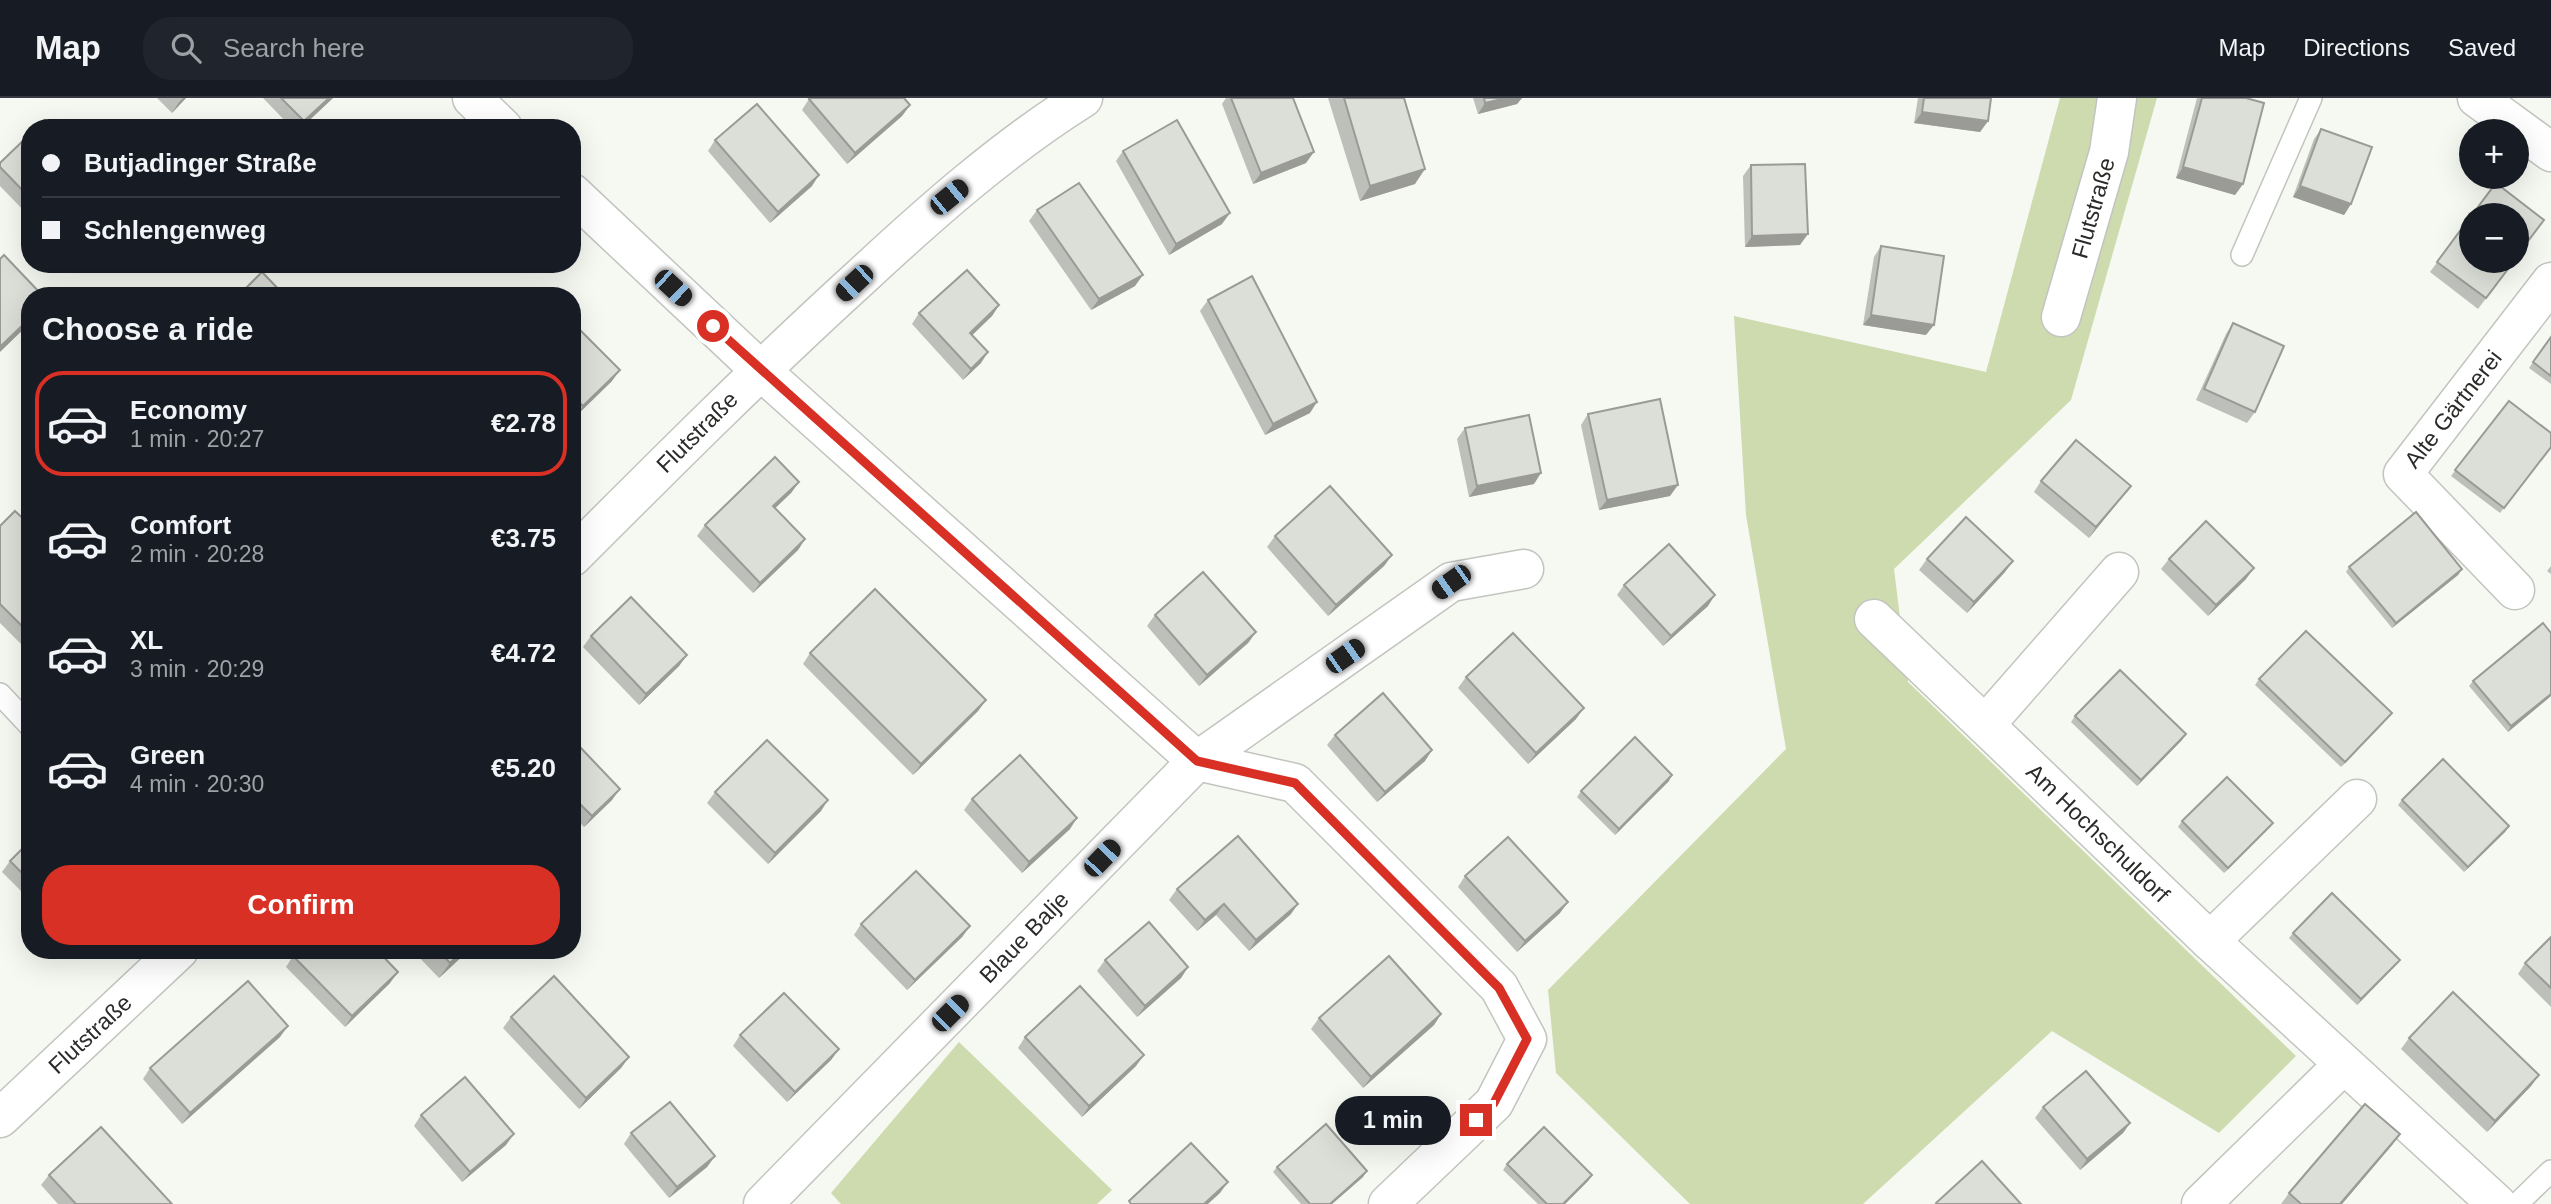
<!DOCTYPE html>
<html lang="en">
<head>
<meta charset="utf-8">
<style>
	body { margin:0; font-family:Arial,sans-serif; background:#20242c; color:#f1f3f6; height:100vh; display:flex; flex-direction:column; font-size:26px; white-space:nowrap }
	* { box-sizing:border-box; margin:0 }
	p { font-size:23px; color:#9ea1a6 }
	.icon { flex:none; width:38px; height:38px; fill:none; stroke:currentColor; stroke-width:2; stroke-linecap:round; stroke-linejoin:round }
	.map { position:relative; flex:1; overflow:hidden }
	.panel { position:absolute; left:21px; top:189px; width:560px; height:672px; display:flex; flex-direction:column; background:#171b24; border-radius:28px; box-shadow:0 7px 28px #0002 }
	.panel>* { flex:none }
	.hud { position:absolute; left:21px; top:21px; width:560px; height:154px; border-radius:28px; box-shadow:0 7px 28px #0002; display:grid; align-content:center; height:154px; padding:0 21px; background:#171b24 }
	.tools { position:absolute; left:2459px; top:21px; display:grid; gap:14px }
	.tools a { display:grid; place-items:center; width:70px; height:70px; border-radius:50%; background:#171b24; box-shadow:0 7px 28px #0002; font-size:35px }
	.end { position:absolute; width:32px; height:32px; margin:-16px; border:9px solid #d93025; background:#fff; box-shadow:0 0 0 4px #fff }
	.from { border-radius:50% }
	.bubble { position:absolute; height:49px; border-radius:24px; background:#171b24; box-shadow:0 7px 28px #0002; font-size:23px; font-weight:600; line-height:49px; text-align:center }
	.car { position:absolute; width:21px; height:42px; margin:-21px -10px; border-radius:9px; box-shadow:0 0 5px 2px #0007; background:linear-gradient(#222 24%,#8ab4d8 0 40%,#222 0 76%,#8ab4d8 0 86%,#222 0) }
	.hud b { display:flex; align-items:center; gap:24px; height:66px; font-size:26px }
	.hud b+b { border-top:2px solid #363941 }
	.hud i { width:18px; height:18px; background:#f1f3f6 }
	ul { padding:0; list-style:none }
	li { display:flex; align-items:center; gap:21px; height:105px; margin:0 14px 10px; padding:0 7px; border:4px solid transparent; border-radius:28px }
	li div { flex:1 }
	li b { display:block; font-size:26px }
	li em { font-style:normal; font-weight:600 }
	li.on { border-color:#d93025 }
	li>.icon { width:63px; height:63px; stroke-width:1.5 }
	h2 { padding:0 21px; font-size:32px; line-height:84px }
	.cta { display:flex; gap:14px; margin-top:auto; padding:14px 21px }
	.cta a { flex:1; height:80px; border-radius:28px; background:#d93025; color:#fff; font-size:28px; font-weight:600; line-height:80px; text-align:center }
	header { display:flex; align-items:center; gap:42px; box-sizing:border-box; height:98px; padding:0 35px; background:#171b24; border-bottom:2px solid #363941 }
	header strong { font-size:33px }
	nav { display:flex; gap:38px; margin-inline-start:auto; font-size:24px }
	.search { width:490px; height:63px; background:#20242c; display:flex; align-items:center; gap:18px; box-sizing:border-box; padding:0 24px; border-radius:28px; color:#9ea1a6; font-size:26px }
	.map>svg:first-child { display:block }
	.green { fill:#cddbaf }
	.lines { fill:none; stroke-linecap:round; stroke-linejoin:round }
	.service-casing { stroke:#c2c5bf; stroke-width:24 }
	.minor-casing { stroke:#c2c5bf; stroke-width:41 }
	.service { stroke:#fff; stroke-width:21 }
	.minor { stroke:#fff; stroke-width:38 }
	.wall { fill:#bdbfba }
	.shaded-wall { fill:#9a9b97 }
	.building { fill:#dcded8; stroke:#9a9b97; stroke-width:2 }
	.route { stroke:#d93025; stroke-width:9 }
	.labels { text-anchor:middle; stroke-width:7; stroke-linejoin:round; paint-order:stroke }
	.street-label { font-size:23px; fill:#2b2c29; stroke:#fff }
</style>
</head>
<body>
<header>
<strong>Map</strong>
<div class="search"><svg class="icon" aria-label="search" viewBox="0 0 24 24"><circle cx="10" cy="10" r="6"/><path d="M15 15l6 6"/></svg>Search here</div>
<nav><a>Map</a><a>Directions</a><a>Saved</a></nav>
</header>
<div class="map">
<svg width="2551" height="1106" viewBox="0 0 2551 1106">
	<rect width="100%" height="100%" fill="#f6f8f2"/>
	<!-- green -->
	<g class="green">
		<polygon points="2060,0 2157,0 2071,302 1894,471 1908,584 2296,958 2219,1035 2052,933 1863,1106 1690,1106 1556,975 1548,892 1786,651 1746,417 1734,218 1986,274"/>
		<polygon points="959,944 1112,1092 1097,1106 841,1106 831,1095"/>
	</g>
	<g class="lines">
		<!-- service casing -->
		<g class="service-casing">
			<g id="service">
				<polyline points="2242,157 2311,0"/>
				<polyline points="0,596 30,628"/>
				<polyline points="2517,1106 2551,1073"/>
			</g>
		</g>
		<!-- minor casing -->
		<g class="minor-casing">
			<g id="minor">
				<polyline points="472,0 503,30"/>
				<polyline points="2477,0 2551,54"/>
				<polyline points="572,95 759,271 1197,663 1295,685 1499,889 1527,941 1494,1005 1388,1106"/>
				<polyline points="2061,219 2109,54 2117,0"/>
				<path d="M572 459C667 364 762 269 861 179 931 114 1002 51 1083 0"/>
				<polyline points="2119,474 1985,627 2210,843 2497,1106"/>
				<polyline points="2515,492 2403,376 2551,184"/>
				<polyline points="1874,521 1985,627"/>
				<polyline points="2210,843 2357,701"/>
				<polyline points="0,1020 179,852"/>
				<polyline points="763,1106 1197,663 1451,484 1524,471"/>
				<polyline points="2201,1106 2343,967"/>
			</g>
		</g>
		<!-- service -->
		<use href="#service" class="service"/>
		<!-- minor -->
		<use href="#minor" class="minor"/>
	</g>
	<!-- wall -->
	<g class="wall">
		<polygon points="157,0 186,0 172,15"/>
		<polygon points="263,0 333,0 301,30 292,30"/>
		<polygon points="1226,0 1293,0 1306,65 1253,86 1222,6"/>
		<polygon points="1328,0 1404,0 1415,86 1360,103"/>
		<polygon points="1473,0 1522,0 1517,6 1478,16"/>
		<polygon points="1918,0 1991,0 1988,23 1980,34 1914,25"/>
		<polygon points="2197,0 2246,0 2243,86 2235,97 2176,80"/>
		<polygon points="809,1 910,7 902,18 847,66 802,12"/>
		<polygon points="2321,31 2351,106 2344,117 2293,99 2314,41"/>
		<polygon points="30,36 30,119 0,88 0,65"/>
		<polygon points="715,42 812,88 770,125 708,53"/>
		<polygon points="1123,53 1222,126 1169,157 1116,63"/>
		<polygon points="1751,67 1800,147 1745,149 1743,78"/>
		<polygon points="1037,112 1135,188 1091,212 1029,123"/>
		<polygon points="2471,118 2514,163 2478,211 2430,174"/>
		<polygon points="1881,148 1926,237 1863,227 1874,159"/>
		<polygon points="1208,202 1310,315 1265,337 1200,213"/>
		<polygon points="999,207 992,218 972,237 981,265 963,282 912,226 919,215"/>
		<polygon points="2233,225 2255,314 2247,325 2196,302 2226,236"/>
		<polygon points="2551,239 2551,286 2529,270"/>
		<polygon points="572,240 612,283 575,319 572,316"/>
		<polygon points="2509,303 2551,349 2500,415 2451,378"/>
		<polygon points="1588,316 1670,398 1599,412 1581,327"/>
		<polygon points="1465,330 1534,386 1469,399 1457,341"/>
		<polygon points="2041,383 2123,398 2089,440 2034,394"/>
		<polygon points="799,384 791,395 775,410 805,441 798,452 753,495 697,438 705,427"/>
		<polygon points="30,427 30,555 0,525 0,428"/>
		<polygon points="1275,438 1392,457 1384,468 1328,518 1267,449"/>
		<polygon points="1927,461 2005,474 1967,515 1919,472"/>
		<polygon points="2169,461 2246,481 2208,518 2161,471"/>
		<polygon points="2551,468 2551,476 2547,473"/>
		<polygon points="2349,469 2462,471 2458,477 2392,530 2346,474"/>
		<polygon points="1624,487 1708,508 1663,548 1617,497"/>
		<polygon points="1155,517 1256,534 1248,545 1199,588 1147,528"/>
		<polygon points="2551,535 2551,598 2508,634 2469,588 2473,583"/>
		<polygon points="591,538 687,557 679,568 639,607 583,549"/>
		<polygon points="810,555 986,602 978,613 913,677 803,566"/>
		<polygon points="1466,579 1576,621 1528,666 1458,590"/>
		<polygon points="2259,581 2388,620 2341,669 2255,587"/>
		<polygon points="2075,618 2186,636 2182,642 2137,688 2071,624"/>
		<polygon points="1335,637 1425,663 1377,704 1327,647"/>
		<polygon points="572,655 612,702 584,729 572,717"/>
		<polygon points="1669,683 1615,737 1577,699 1581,693"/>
		<polygon points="715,694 821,713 768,766 707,705"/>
		<polygon points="972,701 1070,731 1022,775 964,712"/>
		<polygon points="2402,702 2509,728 2505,734 2464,774 2398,707"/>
		<polygon points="2182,723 2273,725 2269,730 2224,775 2178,729"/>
		<polygon points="30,743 30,802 2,774 10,763"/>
		<polygon points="1465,778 1560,815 1517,854 1458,789"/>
		<polygon points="1177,791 1291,816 1249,853 1216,817 1197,833 1169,802"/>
		<polygon points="861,826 970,828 962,839 907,892 854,837"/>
		<polygon points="2293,835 2400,862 2396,867 2357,907 2289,840"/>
		<polygon points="2551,839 2551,909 2518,876 2525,865"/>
		<polygon points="412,852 469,852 439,880"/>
		<polygon points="293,858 390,885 345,929 286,869"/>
		<polygon points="1105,862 1188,869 1181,880 1137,919 1097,873"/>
		<polygon points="1441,916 1434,927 1363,990 1311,931 1319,920"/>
		<polygon points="511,919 629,959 621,970 579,1011 503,930"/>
		<polygon points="740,937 839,951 831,962 787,1004 733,948"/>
		<polygon points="280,939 182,1026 143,981 150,970"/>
		<polygon points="1025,939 1136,968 1082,1019 1018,950"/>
		<polygon points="2409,940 2539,977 2531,988 2487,1034 2401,951"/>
		<polygon points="2043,1009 2130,1025 2123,1035 2080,1072 2035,1020"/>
		<polygon points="421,1017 506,1047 462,1084 414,1028"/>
		<polygon points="631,1035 715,1058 707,1069 669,1100 624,1046"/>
		<polygon points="2400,1036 2392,1047 2342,1106 2281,1106 2289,1095"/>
		<polygon points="1507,1066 1592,1077 1588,1083 1565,1106 1538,1106 1503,1072"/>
		<polygon points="1277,1069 1363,1079 1332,1106 1301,1106 1273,1074"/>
		<polygon points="49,1077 172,1106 58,1106 41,1087"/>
	</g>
	<!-- shaded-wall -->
	<g class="shaded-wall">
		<polygon points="183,0 186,0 172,15 179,4"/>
		<polygon points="329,0 333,0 301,30 300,30 304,23"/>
		<polygon points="1506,0 1522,0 1517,6 1478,16 1485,5"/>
		<polygon points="910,7 902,18 847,66 855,55"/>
		<polygon points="1922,14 1988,23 1980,34 1914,25"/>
		<polygon points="1314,54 1306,65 1253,86 1261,75"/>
		<polygon points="2183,69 2243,86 2235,97 2176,80"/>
		<polygon points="1425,71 1415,86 1360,103 1370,88"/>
		<polygon points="819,77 812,88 770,125 778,114"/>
		<polygon points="2300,88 2351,106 2344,117 2293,99"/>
		<polygon points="1230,115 1222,126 1169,157 1176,146"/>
		<polygon points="1808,136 1800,147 1745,149 1752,138"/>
		<polygon points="1143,177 1135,188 1091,212 1099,201"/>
		<polygon points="999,207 992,218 963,246 970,235"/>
		<polygon points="1871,217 1934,227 1926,237 1863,227"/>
		<polygon points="30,220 30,225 0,254 0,249"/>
		<polygon points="988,254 981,265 963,282 971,271"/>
		<polygon points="620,272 612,283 575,319 583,308"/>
		<polygon points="1317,304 1310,315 1265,337 1273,326"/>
		<polygon points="1541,375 1534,386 1469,399 1477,388"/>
		<polygon points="799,384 791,395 766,419 773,408"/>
		<polygon points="1678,387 1670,398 1599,412 1607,402"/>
		<polygon points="2131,388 2123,398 2089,440 2096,429"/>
		<polygon points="805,441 798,452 753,495 760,485"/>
		<polygon points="1392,457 1384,468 1328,518 1336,507"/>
		<polygon points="2013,463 2005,474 1967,515 1974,504"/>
		<polygon points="2254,470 2246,481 2208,518 2216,507"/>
		<polygon points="2462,471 2458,477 2392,530 2396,525"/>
		<polygon points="1715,497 1708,508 1663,548 1671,538"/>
		<polygon points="1256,534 1248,545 1199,588 1207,577"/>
		<polygon points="687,557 679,568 639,607 646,596"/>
		<polygon points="2551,596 2551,598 2508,634 2511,628"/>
		<polygon points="986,602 978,613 913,677 921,666"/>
		<polygon points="1584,610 1576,621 1528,666 1536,655"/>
		<polygon points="2392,615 2388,620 2341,669 2345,664"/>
		<polygon points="2186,636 2182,642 2137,688 2141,682"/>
		<polygon points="1432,652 1425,663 1377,704 1385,694"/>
		<polygon points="1672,677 1669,683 1615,737 1619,731"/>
		<polygon points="620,691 612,702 584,729 592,718"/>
		<polygon points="828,702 821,713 768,766 775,755"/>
		<polygon points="1077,720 1070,731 1022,775 1029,764"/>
		<polygon points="2273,725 2269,730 2224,775 2228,770"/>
		<polygon points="2509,728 2505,734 2464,774 2468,769"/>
		<polygon points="1568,804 1560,815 1517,854 1525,843"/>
		<polygon points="1224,806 1216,817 1197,833 1205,822"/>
		<polygon points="1298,806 1291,816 1249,853 1256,842"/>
		<polygon points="970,828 962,839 907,892 915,882"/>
		<polygon points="463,852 469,852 439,880 450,865"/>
		<polygon points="2400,862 2396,867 2357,907 2361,901"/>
		<polygon points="1188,869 1181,880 1137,919 1145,908"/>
		<polygon points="398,874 390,885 345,929 352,918"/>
		<polygon points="1441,916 1434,927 1363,990 1371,979"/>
		<polygon points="288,928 280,939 182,1026 190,1015"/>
		<polygon points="839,951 831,962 787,1004 795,994"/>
		<polygon points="1144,957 1136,968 1082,1019 1089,1008"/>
		<polygon points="629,959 621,970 579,1011 586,1000"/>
		<polygon points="2539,977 2531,988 2487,1034 2495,1023"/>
		<polygon points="2130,1025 2123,1035 2080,1072 2087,1061"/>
		<polygon points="514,1036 506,1047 462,1084 470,1074"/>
		<polygon points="2400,1036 2392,1047 2342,1106 2340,1106"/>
		<polygon points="715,1058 707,1069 669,1100 677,1089"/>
		<polygon points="1367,1073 1363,1079 1332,1106 1330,1106"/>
		<polygon points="1592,1077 1588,1083 1565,1106 1563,1106"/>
		<polygon points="1228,1084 1220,1095 1208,1106 1204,1106"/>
	</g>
	<!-- building -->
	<g class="building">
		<polygon points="281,0 329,0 304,23"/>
		<polygon points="811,0 904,0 910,7 855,55 809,1"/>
		<polygon points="1231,0 1293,0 1314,54 1261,75"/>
		<polygon points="1344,0 1404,0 1425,71 1370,88"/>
		<polygon points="1484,0 1506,0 1485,5"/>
		<polygon points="1924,0 1991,0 1988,23 1922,14"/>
		<polygon points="2202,0 2246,0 2264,5 2243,86 2183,69"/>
		<polygon points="757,6 819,77 778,114 715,42"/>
		<polygon points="45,22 52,30 37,30"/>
		<polygon points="1177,22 1230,115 1176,146 1123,53"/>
		<polygon points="2321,31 2372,49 2351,106 2300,88"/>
		<polygon points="30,36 30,100 0,69 0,65"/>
		<polygon points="1805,66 1808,136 1752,138 1751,67"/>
		<polygon points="1079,85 1143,177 1099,201 1037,112"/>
		<polygon points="2496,85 2544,122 2516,159 2516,117 2472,117"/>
		<polygon points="2471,118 2471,163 2514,163 2486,200 2437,164"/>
		<polygon points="1881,148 1944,158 1934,227 1871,217"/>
		<polygon points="4,157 43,198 30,198 30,220 0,249 0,161"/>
		<polygon points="967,172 999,207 970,235 988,254 971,271 919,215"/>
		<polygon points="262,174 285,198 238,198"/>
		<polygon points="1252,178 1317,304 1273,326 1208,202"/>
		<polygon points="2233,225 2284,248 2255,314 2204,291"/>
		<polygon points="580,232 620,272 583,308 572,297 572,240"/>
		<polygon points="2551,239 2551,278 2533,264"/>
		<polygon points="1660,301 1678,387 1607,402 1588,316"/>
		<polygon points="2509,303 2551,335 2551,349 2504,410 2455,372"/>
		<polygon points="1529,317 1541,375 1477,388 1465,330"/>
		<polygon points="2076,342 2131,388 2096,429 2041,383"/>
		<polygon points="775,359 799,384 773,408 805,441 760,485 705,427"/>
		<polygon points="1330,388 1392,457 1336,507 1275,438"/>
		<polygon points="15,413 30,427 30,536 0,506 0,428"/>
		<polygon points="2416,414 2462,471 2396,525 2349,469"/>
		<polygon points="1966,419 2013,463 1974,504 1927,461"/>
		<polygon points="2206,423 2254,470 2216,507 2169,461"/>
		<polygon points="1669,446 1715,497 1671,538 1624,487"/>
		<polygon points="1203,474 1256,534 1207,577 1155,517"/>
		<polygon points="875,491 986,602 921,666 810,555"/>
		<polygon points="631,499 687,557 646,596 591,538"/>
		<polygon points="2543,525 2551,535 2551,596 2511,628 2473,583"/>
		<polygon points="2306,533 2392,615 2345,664 2259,581"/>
		<polygon points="1513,535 1584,610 1536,655 1466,579"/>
		<polygon points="2120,572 2186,636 2141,682 2075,618"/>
		<polygon points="1383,595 1432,652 1385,694 1335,637"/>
		<polygon points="1635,639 1672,677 1619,731 1581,693"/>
		<polygon points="767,642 828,702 775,755 715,694"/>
		<polygon points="579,648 620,691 592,718 572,698 572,655"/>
		<polygon points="1020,657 1077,720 1029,764 972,701"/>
		<polygon points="2443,661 2509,728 2468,769 2402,702"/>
		<polygon points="2227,679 2273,725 2228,770 2182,723"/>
		<polygon points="1238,738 1298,806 1256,842 1224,806 1205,822 1177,791"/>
		<polygon points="1508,739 1568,804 1525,843 1465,778"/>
		<polygon points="30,743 30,783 10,763"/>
		<polygon points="916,773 970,828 915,882 861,826"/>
		<polygon points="2332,795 2400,862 2361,901 2293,835"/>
		<polygon points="1149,824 1188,869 1145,908 1105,862"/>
		<polygon points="2551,839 2551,890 2525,865"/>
		<polygon points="299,852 377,852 398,874 352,918 293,858"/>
		<polygon points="438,852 463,852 450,865"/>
		<polygon points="1389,858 1441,916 1371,979 1319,920"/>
		<polygon points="554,878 629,959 586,1000 511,919"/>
		<polygon points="248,883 288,928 190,1015 150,970"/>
		<polygon points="1080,888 1144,957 1089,1008 1025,939"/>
		<polygon points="2453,894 2539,977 2495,1023 2409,940"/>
		<polygon points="784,895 839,951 795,994 740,937"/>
		<polygon points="2086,973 2130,1025 2087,1061 2043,1009"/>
		<polygon points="465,979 514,1036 470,1074 421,1017"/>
		<polygon points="670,1004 715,1058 677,1089 631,1035"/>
		<polygon points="2365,1006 2400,1036 2340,1106 2301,1106 2289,1095"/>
		<polygon points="1326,1026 1367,1073 1330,1106 1310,1106 1277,1069"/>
		<polygon points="101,1029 172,1106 76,1106 49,1077"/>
		<polygon points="1544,1029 1592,1077 1563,1106 1547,1106 1507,1066"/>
		<polygon points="1191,1045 1228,1084 1204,1106 1131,1106 1129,1103"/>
		<polygon points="1982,1063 2021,1106 1937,1106 1936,1105"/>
	</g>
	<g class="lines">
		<!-- route -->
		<polyline class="route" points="713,228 1197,663 1295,685 1499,890 1527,941 1494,1005 1476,1022"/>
	</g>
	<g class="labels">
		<!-- street labels -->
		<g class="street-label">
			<text transform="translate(2093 110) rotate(-74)" y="8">Flutstraße</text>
			<text transform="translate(2453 311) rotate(-52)" y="8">Alte Gärtnerei</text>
			<text transform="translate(697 334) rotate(-45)" y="8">Flutstraße</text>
			<text transform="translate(2098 735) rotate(44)" y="8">Am Hochschuldorf</text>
			<text transform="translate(1024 839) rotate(-46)" y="8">Blaue Balje</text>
			<text transform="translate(90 936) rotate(-43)" y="8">Flutstraße</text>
		</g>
	</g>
</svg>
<div class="tools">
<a>+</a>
<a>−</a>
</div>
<i class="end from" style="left:713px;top:228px"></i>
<i class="end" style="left:1476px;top:1022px"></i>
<div class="bubble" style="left:1335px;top:998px;width:116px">1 min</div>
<i class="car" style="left:949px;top:99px;rotate:51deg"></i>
<i class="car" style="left:854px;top:185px;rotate:227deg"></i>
<i class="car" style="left:673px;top:190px;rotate:133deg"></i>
<i class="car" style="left:1451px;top:484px;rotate:235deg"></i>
<i class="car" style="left:1345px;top:558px;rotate:55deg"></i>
<i class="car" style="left:1102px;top:760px;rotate:44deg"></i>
<i class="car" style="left:950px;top:915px;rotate:45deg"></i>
<div class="hud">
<b><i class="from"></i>Butjadinger Straße</b>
<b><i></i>Schlengenweg</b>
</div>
<section class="panel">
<h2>Choose a ride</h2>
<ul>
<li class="on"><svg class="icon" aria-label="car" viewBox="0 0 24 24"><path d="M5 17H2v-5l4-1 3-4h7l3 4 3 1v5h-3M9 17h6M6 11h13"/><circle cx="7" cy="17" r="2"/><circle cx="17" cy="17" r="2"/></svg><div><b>Economy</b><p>1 min · 20:27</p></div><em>€2.78</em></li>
<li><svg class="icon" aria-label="car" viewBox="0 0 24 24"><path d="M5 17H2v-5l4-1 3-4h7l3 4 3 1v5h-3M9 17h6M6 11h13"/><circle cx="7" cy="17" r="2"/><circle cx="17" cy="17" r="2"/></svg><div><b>Comfort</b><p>2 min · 20:28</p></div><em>€3.75</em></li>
<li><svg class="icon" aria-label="car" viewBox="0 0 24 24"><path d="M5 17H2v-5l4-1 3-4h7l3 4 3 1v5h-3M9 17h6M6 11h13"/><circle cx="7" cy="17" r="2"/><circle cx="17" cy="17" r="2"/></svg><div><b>XL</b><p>3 min · 20:29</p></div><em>€4.72</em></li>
<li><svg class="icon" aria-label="car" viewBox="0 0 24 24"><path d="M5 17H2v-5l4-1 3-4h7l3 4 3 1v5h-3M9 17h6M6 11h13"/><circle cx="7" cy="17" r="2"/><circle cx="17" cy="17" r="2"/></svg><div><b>Green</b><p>4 min · 20:30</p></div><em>€5.20</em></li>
</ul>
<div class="cta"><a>Confirm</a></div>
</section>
</div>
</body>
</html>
